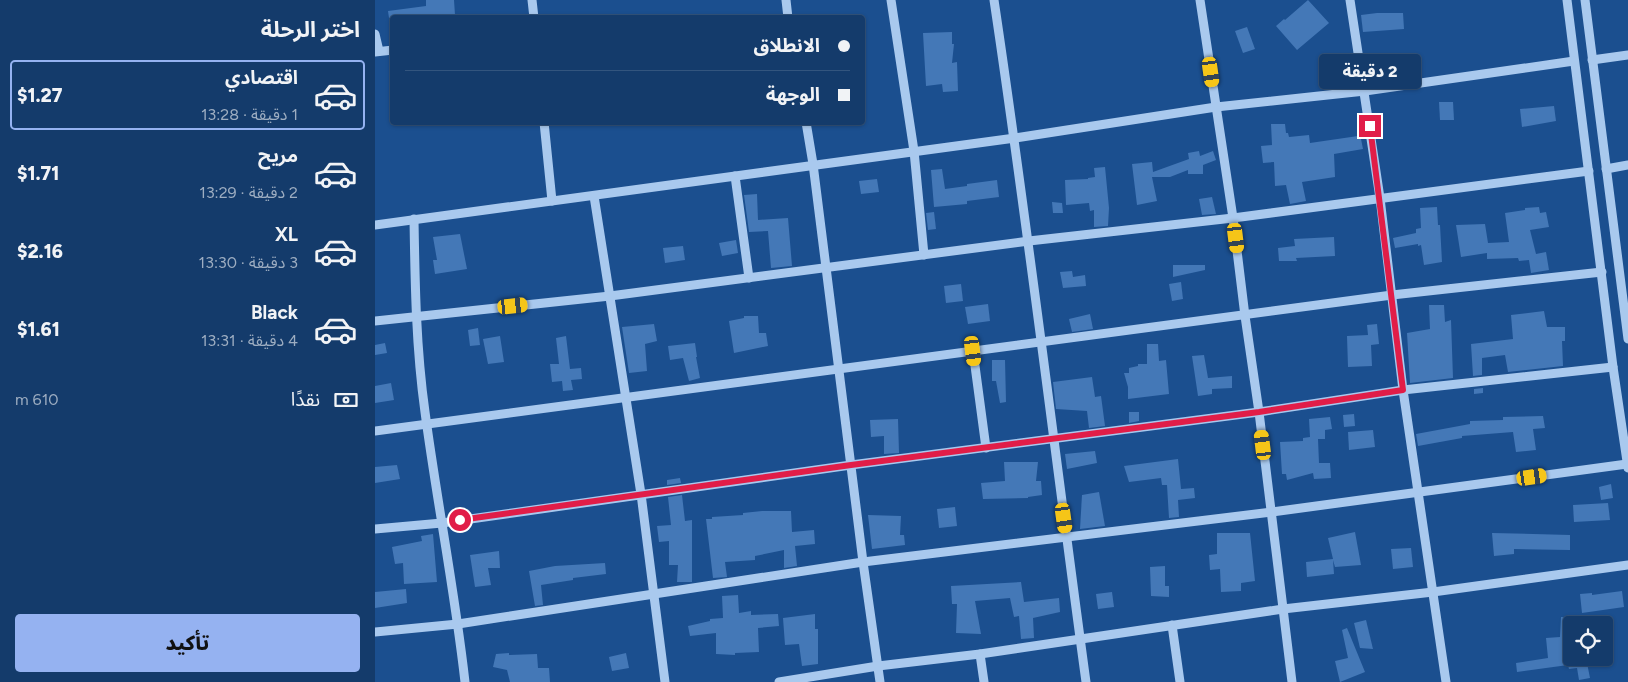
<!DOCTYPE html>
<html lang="ar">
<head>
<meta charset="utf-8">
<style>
	body { margin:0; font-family:Figtree,"Noto Sans Arabic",sans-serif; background:#214673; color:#f1f3f6; direction:rtl; height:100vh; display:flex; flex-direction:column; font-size:19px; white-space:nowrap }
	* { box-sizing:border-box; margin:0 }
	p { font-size:16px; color:#9dadc1 }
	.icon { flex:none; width:28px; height:28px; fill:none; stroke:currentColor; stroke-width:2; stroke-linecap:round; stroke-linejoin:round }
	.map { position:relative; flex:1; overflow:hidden; direction:ltr }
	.side { display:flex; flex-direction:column; background:#143b6b; width:375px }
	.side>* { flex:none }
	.hud { position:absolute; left:15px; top:15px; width:475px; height:110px; border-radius:5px; box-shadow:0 1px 4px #0004,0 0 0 1px #33557e; direction:rtl; display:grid; align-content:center; height:110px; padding:0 15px; background:#143b6b }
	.buttons { position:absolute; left:1188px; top:616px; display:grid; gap:10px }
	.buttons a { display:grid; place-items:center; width:50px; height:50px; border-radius:5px; background:#143b6b; box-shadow:0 1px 4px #0004,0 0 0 1px #33557e; font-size:25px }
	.end { position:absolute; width:22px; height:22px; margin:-11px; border:6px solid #e11d48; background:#fff; box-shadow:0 0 0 2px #fff }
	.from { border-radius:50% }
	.bubble { position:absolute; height:35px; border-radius:5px; background:#143b6b; box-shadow:0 1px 4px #0004,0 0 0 1px #33557e; font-size:16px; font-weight:800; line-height:35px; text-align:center; direction:rtl }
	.car { position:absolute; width:15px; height:30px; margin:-15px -8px; border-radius:6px; box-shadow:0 0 4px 1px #0007; background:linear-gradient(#f5c518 24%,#345 0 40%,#f5c518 0 76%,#345 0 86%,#f5c518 0) }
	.hud b { display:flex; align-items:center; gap:18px; height:48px; font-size:19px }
	.hud b+b { border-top:1px solid #33557e }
	.hud i { width:12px; height:12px; background:#f1f3f6 }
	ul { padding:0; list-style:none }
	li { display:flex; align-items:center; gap:15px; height:70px; margin:0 10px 8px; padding:0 5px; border:2px solid transparent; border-radius:5px }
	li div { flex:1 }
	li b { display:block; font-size:19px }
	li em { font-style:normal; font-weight:800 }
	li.on { border-color:#95b2f1 }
	li>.icon { width:45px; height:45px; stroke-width:1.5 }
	h2 { padding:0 15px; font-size:22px; line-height:60px }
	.pay { display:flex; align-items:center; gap:12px; height:55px; padding:0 15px; font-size:19px }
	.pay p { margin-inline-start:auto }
	.action { display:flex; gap:10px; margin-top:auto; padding:10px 15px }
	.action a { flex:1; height:58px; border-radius:5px; background:#95b2f1; color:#111; font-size:20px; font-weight:800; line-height:58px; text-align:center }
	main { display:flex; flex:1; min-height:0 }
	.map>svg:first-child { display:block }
	.building { fill:#4478b7 }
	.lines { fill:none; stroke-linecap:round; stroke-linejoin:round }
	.minor { stroke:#a9c9ee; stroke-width:9 }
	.route { stroke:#e11d48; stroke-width:6 }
</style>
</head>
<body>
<main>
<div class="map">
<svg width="1253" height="682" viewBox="0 0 1253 682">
	<rect width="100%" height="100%" fill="#1b4f8f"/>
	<!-- building -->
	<g class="building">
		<polygon points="51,0 79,0 80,15 44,16 44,18 14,18 13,11 51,6"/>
		<polygon points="933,0 954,23 922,50 901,26 909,19 910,20"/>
		<polygon points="1002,13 1028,13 1029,29 988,32 986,15"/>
		<polygon points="872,27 880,49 868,53 860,31"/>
		<polygon points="577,32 577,44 579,44 577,63 582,62 583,91 568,92 567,84 551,86 548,33"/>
		<polygon points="1064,102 1078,102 1079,120 1065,120"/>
		<polygon points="1179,106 1181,121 1147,127 1145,109"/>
		<polygon points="896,124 910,124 911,133 913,133 914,137 934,135 935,143 983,136 983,139 986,139 988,149 959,154 960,177 927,182 931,201 915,204 911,185 900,186 899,162 888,163 886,146 897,145"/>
		<polygon points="824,151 825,156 838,151 841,160 828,165 828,174 813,174 813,170 795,177 777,177 782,201 762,205 757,164 777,162 778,172 814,159 813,153"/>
		<polygon points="730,167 734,208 733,226 719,227 719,210 715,211 714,203 691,205 690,180 713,179 713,178 720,177 719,168"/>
		<polygon points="567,169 570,189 592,186 592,184 622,180 624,197 592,201 592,204 559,207 556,170"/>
		<polygon points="502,179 504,192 486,194 484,181"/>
		<polygon points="382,194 383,220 413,218 417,266 396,268 393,231 374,232 369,195"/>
		<polygon points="837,197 841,214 827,215 824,199"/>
		<polygon points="677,202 687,203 688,213 678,213"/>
		<polygon points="1062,207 1063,225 1065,225 1067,262 1049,265 1046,245 1043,246 1043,244 1020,248 1018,238 1041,233 1041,229 1046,228 1045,208"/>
		<polygon points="1164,207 1165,213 1171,212 1174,227 1155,230 1161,254 1171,252 1174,270 1156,273 1154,260 1144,261 1143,258 1112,259 1112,253 1086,257 1081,225 1110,224 1113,243 1134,242 1130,213 1150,210 1150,208"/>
		<polygon points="559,212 561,229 553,230 551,213"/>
		<polygon points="85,234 92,269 60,274 58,260 62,260 58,237"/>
		<polygon points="959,237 960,256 921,258 922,261 904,261 903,248 920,246 919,239"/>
		<polygon points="361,240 363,253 347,256 344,243"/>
		<polygon points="308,246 310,260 290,263 288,248"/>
		<polygon points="798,265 830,265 830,270 798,277"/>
		<polygon points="697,271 698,277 710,275 711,286 688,288 685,272"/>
		<polygon points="806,282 808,299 797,301 794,284"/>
		<polygon points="586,284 588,301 571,303 569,286"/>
		<polygon points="613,304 615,321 593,324 590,307"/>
		<polygon points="1054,305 1069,305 1070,322 1076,320 1078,378 1035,383 1032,333 1055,329"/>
		<polygon points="1169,311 1172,327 1190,327 1190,341 1187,341 1188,366 1133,372 1130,355 1107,358 1107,375 1098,376 1096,344 1138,339 1136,315"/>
		<polygon points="715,314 718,329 697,332 694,319"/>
		<polygon points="369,316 383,316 384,333 391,333 393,346 359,353 354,321 369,318"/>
		<polygon points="279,324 282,341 270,344 272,371 254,373 247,327"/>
		<polygon points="1002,324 1004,344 996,345 997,366 973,367 972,336 993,335 992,325"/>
		<polygon points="103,328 105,345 95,346 93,330"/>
		<polygon points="125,336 129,362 113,364 108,339"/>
		<polygon points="191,336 195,369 206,368 207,379 196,380 198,390 188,391 187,381 177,382 175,364 184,364 181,338"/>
		<polygon points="10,343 12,353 0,355 0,345"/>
		<polygon points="320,343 322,357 321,357 325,378 314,381 308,358 295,360 293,346"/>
		<polygon points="772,344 783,344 784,361 791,360 794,394 753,399 753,387 749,373 754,373 754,368 763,366 763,364 772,364"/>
		<polygon points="829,355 833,378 857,376 857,388 837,389 837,394 823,396 817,356"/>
		<polygon points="617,360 630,360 631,402 625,403 621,381 617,381"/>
		<polygon points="717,377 720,397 726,396 730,426 714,428 712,411 681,409 678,382"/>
		<polygon points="16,383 19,400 0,403 0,386"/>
		<polygon points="1108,388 1108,393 1099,394 1099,389"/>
		<polygon points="754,412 764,412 764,421 754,423"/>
		<polygon points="979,414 980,426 969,427 968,415"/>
		<polygon points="1168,416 1170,428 1158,429 1161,450 1141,452 1138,432 1087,436 1087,438 1043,446 1041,434 1095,424 1095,421 1128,420 1128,417"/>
		<polygon points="955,417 957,429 950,430 950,439 943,439 944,463 955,463 956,478 939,479 938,473 912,480 911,474 907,474 905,442 928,441 928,438 935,437 934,419"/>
		<polygon points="523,419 524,453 509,454 509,436 496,437 495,420"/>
		<polygon points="998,430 1000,447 974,450 973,432"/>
		<polygon points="720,451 722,463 692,469 690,454"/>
		<polygon points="803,459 806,489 819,488 820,498 803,500 804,517 794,518 792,485 787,485 786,478 754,482 749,466"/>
		<polygon points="629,462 663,462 661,481 666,481 667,495 653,497 653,498 608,499 606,483 630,481"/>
		<polygon points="22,465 25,479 0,483 0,467"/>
		<polygon points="305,478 306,483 292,485 292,480"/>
		<polygon points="1236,484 1238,498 1226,500 1224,487"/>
		<polygon points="724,492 730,526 705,529 707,495"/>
		<polygon points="307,495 310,521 317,520 317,582 302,582 303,565 294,565 294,541 284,542 282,526 296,525 293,497"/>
		<polygon points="1233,503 1235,520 1199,522 1198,505"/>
		<polygon points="580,507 582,526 564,528 562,509"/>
		<polygon points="387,511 416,511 417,532 439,530 440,544 420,546 422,566 409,568 409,550 380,556 380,560 350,562 352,577 338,578 331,519 337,519 337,517 368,515 368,513"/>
		<polygon points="493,515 526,516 525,535 529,535 530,545 497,549"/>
		<polygon points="980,532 986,565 960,567 958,560 959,574 932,577 931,562 958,559 953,538"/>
		<polygon points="842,533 875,533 880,581 866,583 866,591 846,592 845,569 835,570 834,555 842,554"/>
		<polygon points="1117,533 1195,535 1195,550 1139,549 1139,554 1119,556"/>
		<polygon points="58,534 62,582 29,584 28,563 20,564 17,547 47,541 46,536"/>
		<polygon points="1036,548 1038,567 1018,569 1016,549"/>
		<polygon points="124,551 125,568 113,568 116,585 100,587 95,555"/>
		<polygon points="230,563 231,574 198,578 198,580 166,585 168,605 160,606 154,571 180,566"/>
		<polygon points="790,566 790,586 794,586 794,597 776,596 775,567"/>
		<polygon points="646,582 649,602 684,598 685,612 658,618 659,638 646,639 644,616 639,617 635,598 600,601 606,634 581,633 582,604 577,604 576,586"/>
		<polygon points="31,589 32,603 0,608 0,592"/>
		<polygon points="1247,591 1249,607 1207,613 1205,594 1217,593 1217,595"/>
		<polygon points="737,592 739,607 723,609 721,594"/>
		<polygon points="363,595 364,613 376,611 376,615 403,614 404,626 383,628 384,652 360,653 360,655 341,654 341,633 315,636 313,626 335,621 335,619 348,618 347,596"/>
		<polygon points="440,614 440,629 443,629 443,664 427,666 424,644 410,645 408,618"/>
		<polygon points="1186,617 1196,618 1196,658 1211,658 1215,678 1204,680 1202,668 1194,669 1193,665 1142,672 1141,663 1173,658 1171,638 1185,637"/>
		<polygon points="991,620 998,649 985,648 979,623"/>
		<polygon points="972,628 990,672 965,682 960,661 973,658 967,630"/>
		<polygon points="134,653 134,655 162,654 163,668 174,668 175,682 135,682 132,670 118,667 121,654"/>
		<polygon points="251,653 254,668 237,671 234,657"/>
	</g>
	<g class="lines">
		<!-- minor -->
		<g class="minor">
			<polyline points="157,0 159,18"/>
			<polyline points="411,0 413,18"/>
			<polyline points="516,0 539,151 549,255"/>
			<path d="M619 0C653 227 680 455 711 682"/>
			<polyline points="825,0 858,218 870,316 884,412 917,682"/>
			<polyline points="975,0 1005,198 1028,390 1071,682"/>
			<polyline points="1192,0 1238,367 1253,468"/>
			<polyline points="1210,0 1253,339"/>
			<polyline points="0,34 4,51"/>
			<polyline points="0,52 18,50"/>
			<polyline points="1217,60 1253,55"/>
			<polyline points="169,122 177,201"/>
			<polyline points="431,122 438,164 488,562 505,682"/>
			<polyline points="1231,169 1253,165"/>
			<polyline points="360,176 374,278"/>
			<polyline points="219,196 266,494 290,682"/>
			<path d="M39 219C40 284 41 348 50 412 62 502 80 592 90 682"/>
			<polyline points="0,225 640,138 841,107 990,91 1199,61"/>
			<polyline points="0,321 235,296 654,241 858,218 1214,171"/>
			<polyline points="598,351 611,448"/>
			<polyline points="0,431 1017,295 1227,272"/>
			<polyline points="0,529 67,523 476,465 884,412 1028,390 1238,367"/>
			<polyline points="797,625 805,682"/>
			<polyline points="0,632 83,624 488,562 897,512 1252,464"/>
			<polyline points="605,654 609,682"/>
			<polyline points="404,682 503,666 605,654 908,609 1058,592 1253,565"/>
		</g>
	</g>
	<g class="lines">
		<!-- route -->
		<polyline class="route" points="85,520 476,465 884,412 1028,390 995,126"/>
	</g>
</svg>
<div class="buttons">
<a><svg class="icon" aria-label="locate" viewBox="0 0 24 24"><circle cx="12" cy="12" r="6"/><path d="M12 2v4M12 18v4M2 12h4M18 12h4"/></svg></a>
</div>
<i class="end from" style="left:85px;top:520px"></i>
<i class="end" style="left:995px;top:126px"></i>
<div class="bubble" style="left:944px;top:54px;width:102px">2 دقيقة</div>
<i class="car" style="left:836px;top:72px;rotate:172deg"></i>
<i class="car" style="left:861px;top:238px;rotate:173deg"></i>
<i class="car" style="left:138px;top:306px;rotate:84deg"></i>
<i class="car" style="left:598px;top:351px;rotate:173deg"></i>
<i class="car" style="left:888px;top:445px;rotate:353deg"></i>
<i class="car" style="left:1157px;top:477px;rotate:82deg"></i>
<i class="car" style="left:689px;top:518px;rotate:172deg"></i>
<div class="hud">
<b><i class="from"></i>الانطلاق</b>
<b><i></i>الوجهة</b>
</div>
</div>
<section class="side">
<h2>اختر الرحلة</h2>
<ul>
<li class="on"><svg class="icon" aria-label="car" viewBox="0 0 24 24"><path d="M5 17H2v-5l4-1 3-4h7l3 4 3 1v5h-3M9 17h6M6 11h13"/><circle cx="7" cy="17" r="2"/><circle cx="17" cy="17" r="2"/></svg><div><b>اقتصادي</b><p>1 دقيقة · 13:28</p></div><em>$1.27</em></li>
<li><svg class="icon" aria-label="car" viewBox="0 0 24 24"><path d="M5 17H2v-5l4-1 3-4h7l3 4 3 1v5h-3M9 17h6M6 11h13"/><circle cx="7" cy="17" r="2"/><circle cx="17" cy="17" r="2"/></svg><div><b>مريح</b><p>2 دقيقة · 13:29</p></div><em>$1.71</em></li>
<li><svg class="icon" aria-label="car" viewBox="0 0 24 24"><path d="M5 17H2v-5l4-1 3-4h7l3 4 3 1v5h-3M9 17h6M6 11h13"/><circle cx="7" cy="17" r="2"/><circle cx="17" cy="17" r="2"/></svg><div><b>XL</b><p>3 دقيقة · 13:30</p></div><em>$2.16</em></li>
<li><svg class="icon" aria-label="car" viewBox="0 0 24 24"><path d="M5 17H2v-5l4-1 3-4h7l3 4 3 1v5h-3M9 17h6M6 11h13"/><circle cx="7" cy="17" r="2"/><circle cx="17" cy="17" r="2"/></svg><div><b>Black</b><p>4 دقيقة · 13:31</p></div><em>$1.61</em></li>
</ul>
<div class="pay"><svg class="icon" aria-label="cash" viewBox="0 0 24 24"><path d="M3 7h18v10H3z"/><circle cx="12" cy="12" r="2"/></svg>نقدًا<p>610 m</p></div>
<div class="action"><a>تأكيد</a></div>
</section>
</main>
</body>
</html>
